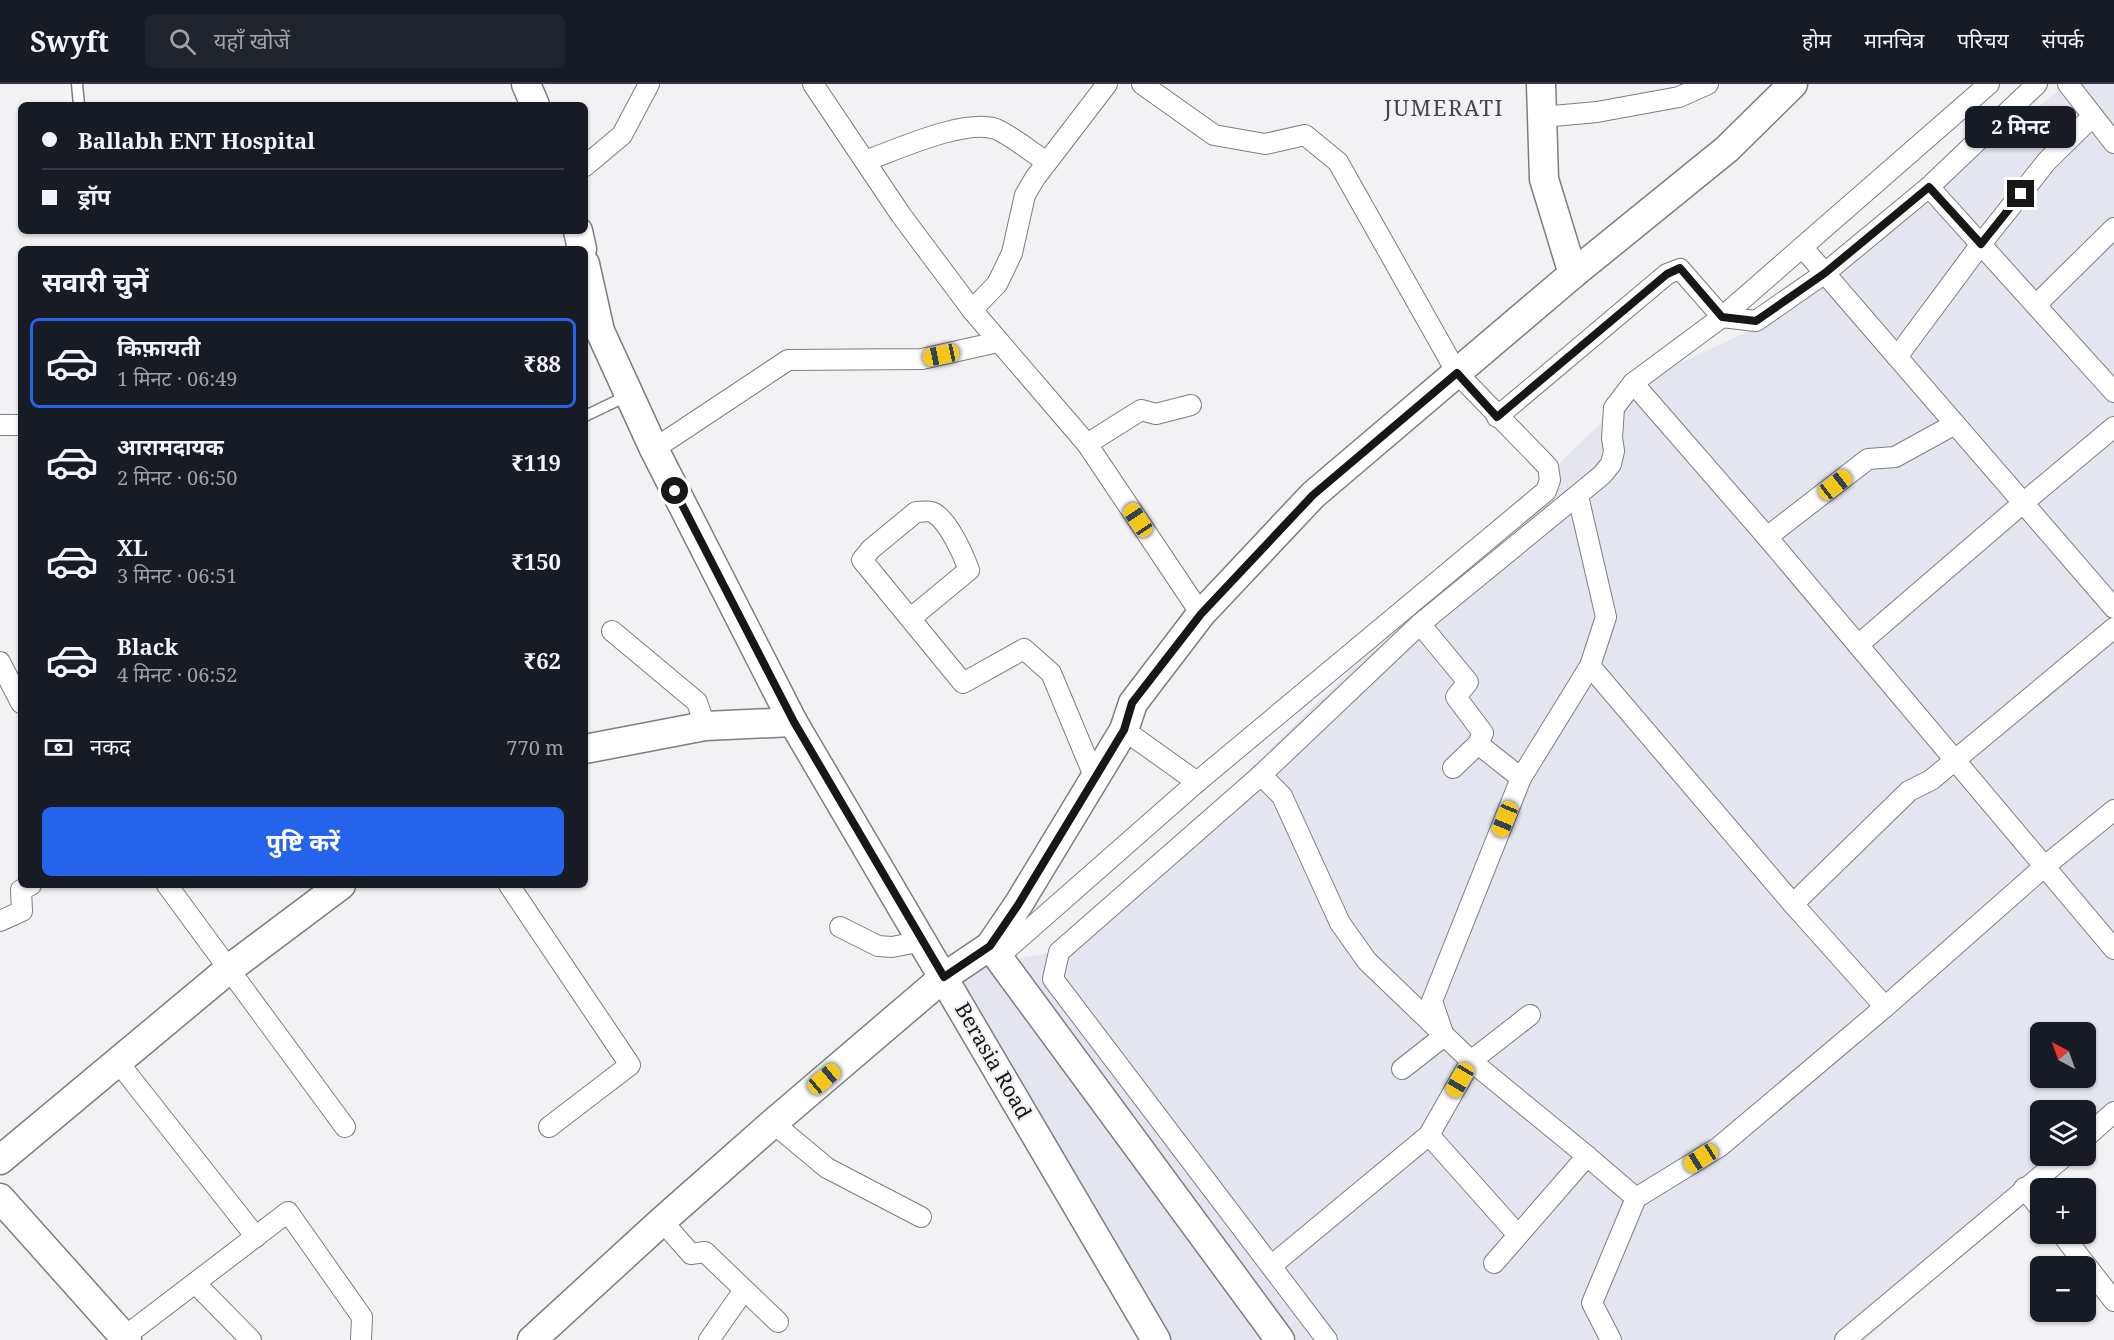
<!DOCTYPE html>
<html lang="hi">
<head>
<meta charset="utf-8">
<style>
	body { margin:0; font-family:"Noto Serif","Noto Sans Devanagari",serif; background:#20242c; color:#f1f3f6; height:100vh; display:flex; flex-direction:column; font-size:22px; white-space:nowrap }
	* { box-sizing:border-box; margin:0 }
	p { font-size:20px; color:#9ea1a6 }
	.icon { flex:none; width:33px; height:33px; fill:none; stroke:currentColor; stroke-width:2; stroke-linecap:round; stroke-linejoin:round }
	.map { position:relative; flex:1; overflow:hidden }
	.side { position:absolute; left:18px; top:162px; width:570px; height:642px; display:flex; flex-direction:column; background:#171b24; border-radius:9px; box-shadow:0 2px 4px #0004 }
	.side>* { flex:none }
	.hud { position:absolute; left:18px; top:18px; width:570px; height:132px; border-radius:9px; box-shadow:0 2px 4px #0004; display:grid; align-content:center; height:132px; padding:0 24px; background:#171b24 }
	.needle { width:39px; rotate:319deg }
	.tools { position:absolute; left:2030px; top:938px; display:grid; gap:12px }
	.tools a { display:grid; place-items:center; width:66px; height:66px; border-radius:9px; background:#171b24; box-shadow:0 2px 4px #0004; font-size:30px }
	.end { position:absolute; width:27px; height:27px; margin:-14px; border:8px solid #171718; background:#fff; box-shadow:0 0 0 3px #fff }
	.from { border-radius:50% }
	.bubble { position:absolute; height:42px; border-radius:9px; background:#171b24; box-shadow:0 2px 4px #0004; font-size:20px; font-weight:700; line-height:42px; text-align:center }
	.car { position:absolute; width:18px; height:36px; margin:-18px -9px; border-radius:8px; box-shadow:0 0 4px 2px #0007; background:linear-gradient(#f5c518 24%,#345 0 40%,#f5c518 0 76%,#345 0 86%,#f5c518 0) }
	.hud b { display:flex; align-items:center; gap:21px; height:57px; font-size:22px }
	.hud b+b { border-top:2px solid #363941 }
	.hud i { width:15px; height:15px; background:#f1f3f6 }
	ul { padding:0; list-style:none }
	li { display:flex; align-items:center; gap:18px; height:90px; margin:0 12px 9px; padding:0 12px; border:3px solid transparent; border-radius:9px }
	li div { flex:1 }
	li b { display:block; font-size:22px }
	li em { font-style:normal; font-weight:700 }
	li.active { border-color:#2563eb }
	li>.icon { width:54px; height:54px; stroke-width:1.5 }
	h2 { padding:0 24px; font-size:27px; line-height:72px }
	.pay { display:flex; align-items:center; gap:15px; height:66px; padding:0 24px; font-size:22px }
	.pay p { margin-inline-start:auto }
	.action { display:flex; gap:12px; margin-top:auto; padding:12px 24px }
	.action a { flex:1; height:69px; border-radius:9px; background:#2563eb; color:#fff; font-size:24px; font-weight:700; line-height:69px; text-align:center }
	header { display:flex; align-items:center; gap:36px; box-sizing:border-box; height:84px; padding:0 30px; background:#171b24; border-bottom:2px solid #363941 }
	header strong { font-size:28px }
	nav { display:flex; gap:33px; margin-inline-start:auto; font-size:21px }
	.search { width:420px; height:54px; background:#20242c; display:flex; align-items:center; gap:15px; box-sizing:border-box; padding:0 21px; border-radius:9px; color:#9ea1a6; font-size:22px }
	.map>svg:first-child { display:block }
	.built { fill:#e3e5ef; fill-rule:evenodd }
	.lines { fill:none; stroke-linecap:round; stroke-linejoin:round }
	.lane-casing { stroke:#7d7e81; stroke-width:13 }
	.street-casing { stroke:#7d7e81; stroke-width:22 }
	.secondary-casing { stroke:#7d7e81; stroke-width:31 }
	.lane { stroke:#fff; stroke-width:10 }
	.street { stroke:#fff; stroke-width:20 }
	.secondary { stroke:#fff; stroke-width:28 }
	.route { stroke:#171718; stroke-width:8 }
	.labels { text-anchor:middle; stroke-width:4.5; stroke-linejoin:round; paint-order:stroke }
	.street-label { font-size:21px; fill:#171718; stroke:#f2f2f5 }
	.neighbourhood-label { font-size:22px; letter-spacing:1.5px; fill:#474749; stroke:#f2f2f5 }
</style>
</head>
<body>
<header>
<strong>Swyft</strong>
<div class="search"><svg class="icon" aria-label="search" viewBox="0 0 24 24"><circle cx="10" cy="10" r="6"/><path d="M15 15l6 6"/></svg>यहाँ खोजें</div>
<nav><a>होम</a><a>मानचित्र</a><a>परिचय</a><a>संपर्क</a></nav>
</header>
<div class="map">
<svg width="2114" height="1256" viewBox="0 0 2114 1256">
	<rect width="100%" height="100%" fill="#f2f2f5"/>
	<!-- built -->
	<path class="built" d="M2067 0H2114V1034L2085 1060V1026H2040V1071H2072L1865 1256H1156L941 888 1066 866 1622 318 1636 299 1763 241ZM2040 948H2085V993H2040Z"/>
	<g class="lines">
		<!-- lane casing -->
		<g class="lane-casing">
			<g id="lane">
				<polyline points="77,0 79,21"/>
				<polyline points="585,332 629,311"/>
			</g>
		</g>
		<!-- street casing -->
		<g class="street-casing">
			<g id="street">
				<polyline points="813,0 901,131 972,226 1087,360 1201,530"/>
				<polyline points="2068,0 2114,59"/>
				<polyline points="1542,33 1597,28 1679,13 1708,0"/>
				<path d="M865 77C896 66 965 34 996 45 1009 50 1034 70 1047 78"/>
				<polyline points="585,82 622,51 649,0"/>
				<polyline points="1929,103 2114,308"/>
				<polyline points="1803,164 2114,524"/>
				<polyline points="2036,221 2114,144"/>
				<polyline points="972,226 997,200 1003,188 1012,169 1025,111 1035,94 1107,0"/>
				<polyline points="1897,273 1981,160 2047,77 2093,32"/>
				<polyline points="1633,299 1767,453 2114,865"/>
				<polyline points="1497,333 1667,190 1680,185 1722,233 1756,237 1825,189 1929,103 2037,0"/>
				<polyline points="0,341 21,341"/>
				<polyline points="1087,360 1141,326 1156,330 1191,321"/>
				<polyline points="654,365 788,276 922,275 998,258"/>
				<polyline points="1767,453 1868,375 1895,373 1955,340"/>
				<path d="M911 534 969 486C963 470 949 438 934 429 929 426 921 428 916 428L871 465 862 476 963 599 1024 565 1051 589 1094 692"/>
				<polyline points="1420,540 1468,598 1456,613 1483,649 1478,660 1521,694"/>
				<polyline points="612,547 697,618 705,642"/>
				<polyline points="1858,561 2023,419 2114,343"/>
				<polyline points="0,578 21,619"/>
				<polyline points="1590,582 1793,820 1885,923"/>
				<polyline points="1124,646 1197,698"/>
				<polyline points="1453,684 1478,660"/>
				<polyline points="1261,691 1282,712 1340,839 1367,877 1471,977 1587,1072 1636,1114"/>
				<polyline points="167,801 345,1043"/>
				<polyline points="509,801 630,981 549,1043"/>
				<polyline points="1793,820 1909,707 1931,696 2114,544"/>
				<polyline points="0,837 22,827 21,806 31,801"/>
				<polyline points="840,843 878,862 892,863 923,857"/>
				<polyline points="998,873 1197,698 1546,407 1550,396 1548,383 1457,289 1338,78 1305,51 1265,60 1214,51 1142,0"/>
				<polyline points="118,978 256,1153"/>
				<polyline points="1402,985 1444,952 1432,917 1521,694 1590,582 1606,533 1578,412"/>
				<polyline points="773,1039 827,1084 921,1133"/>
				<polyline points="1429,1051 1518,1151"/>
				<polyline points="2085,1054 2114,1028"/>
				<polyline points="2024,1104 2040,1124"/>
				<polyline points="662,1137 691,1170 705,1168 778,1238"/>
				<polyline points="2061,1149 2114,1217"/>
				<polyline points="1494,1179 1587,1072"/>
				<polyline points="1271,1182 1429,1051 1471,977 1530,931"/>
				<polyline points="195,1199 251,1256"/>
				<polyline points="124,1253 288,1128 362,1233 361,1256"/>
				<polyline points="709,1256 744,1206"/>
				<polyline points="1327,1256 1053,895 1059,868 1261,691 1420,540 1602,391 1611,380 1614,367 1612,354 1614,324 1633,299 1722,233 1989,0"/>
				<polyline points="1611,1256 1592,1219 1636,1114 1719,1063 1885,923 2045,782 2114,726"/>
				<polyline points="1845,1256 2066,1071"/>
			</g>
		</g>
		<!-- secondary casing -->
		<g class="secondary-casing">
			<g id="secondary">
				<polyline points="526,0 535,21"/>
				<polyline points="1541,0 1544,95 1573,190"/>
				<polyline points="578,147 582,165"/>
				<polyline points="585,180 600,247 654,365 793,638 1156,1256"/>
				<polyline points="585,665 705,642 793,638"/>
				<polyline points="990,862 1280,1256"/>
				<polyline points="0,1076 229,885 341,801"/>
				<polyline points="0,1114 127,1256"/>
				<polyline points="532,1256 662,1137 773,1039 944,893 990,862 1018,821 1124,646 1133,619 1201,530 1313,411 1573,190 1727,65 1793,0"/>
			</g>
		</g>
		<!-- lane -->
		<use href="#lane" class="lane"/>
		<!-- street -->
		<use href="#street" class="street"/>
		<!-- secondary -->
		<use href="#secondary" class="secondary"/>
	</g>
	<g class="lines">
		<!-- route -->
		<polyline class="route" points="675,407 794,638 944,893 990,862 1018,821 1124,646 1132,619 1201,530 1313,411 1457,289 1497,333 1667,190 1680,184 1722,233 1756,237 1825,189 1929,103 1981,160 2021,110"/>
	</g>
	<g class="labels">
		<!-- street labels -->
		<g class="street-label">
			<text transform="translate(993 977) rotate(60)" y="7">Berasia Road</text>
		</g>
		<!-- neighbourhood labels -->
		<g class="neighbourhood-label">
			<text x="1444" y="32">JUMERATI</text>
		</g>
	</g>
</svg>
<div class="tools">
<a><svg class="needle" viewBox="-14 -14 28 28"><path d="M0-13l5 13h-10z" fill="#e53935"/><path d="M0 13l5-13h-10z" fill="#9ea1a6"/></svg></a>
<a><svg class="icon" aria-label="layers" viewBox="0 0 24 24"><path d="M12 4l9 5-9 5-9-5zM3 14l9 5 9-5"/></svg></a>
<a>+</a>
<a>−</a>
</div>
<i class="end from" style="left:675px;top:407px"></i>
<i class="end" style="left:2021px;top:110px"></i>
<div class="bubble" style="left:1965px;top:22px;width:111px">2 मिनट</div>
<i class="car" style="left:941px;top:271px;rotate:258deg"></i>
<i class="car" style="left:1835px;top:401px;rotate:52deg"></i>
<i class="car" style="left:1138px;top:436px;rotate:326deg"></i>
<i class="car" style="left:1505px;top:735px;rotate:202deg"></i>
<i class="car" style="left:824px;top:995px;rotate:50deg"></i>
<i class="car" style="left:1460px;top:996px;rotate:210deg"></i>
<i class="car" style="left:1701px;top:1074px;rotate:238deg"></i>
<div class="hud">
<b><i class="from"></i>Ballabh ENT Hospital</b>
<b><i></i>ड्रॉप</b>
</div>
<section class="side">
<h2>सवारी चुनें</h2>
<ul>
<li class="active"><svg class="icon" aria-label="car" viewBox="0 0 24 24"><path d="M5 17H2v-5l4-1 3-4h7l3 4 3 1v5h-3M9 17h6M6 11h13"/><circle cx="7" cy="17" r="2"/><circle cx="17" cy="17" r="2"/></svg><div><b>किफ़ायती</b><p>1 मिनट · 06:49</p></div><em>₹88</em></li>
<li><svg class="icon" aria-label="car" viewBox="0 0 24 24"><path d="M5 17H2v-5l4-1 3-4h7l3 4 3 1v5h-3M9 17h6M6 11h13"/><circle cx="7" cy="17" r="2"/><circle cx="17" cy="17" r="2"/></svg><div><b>आरामदायक</b><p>2 मिनट · 06:50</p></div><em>₹119</em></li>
<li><svg class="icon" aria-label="car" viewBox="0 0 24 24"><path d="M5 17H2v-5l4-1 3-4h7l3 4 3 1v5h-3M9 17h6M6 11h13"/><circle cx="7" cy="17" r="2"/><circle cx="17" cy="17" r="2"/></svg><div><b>XL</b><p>3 मिनट · 06:51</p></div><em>₹150</em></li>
<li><svg class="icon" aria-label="car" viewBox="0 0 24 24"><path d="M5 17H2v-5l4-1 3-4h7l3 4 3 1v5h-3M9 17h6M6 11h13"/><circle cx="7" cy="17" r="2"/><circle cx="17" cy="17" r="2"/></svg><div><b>Black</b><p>4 मिनट · 06:52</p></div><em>₹62</em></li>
</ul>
<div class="pay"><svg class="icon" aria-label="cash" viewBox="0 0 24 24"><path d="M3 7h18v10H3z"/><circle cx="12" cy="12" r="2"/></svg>नकद<p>770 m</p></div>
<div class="action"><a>पुष्टि करें</a></div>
</section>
</div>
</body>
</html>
